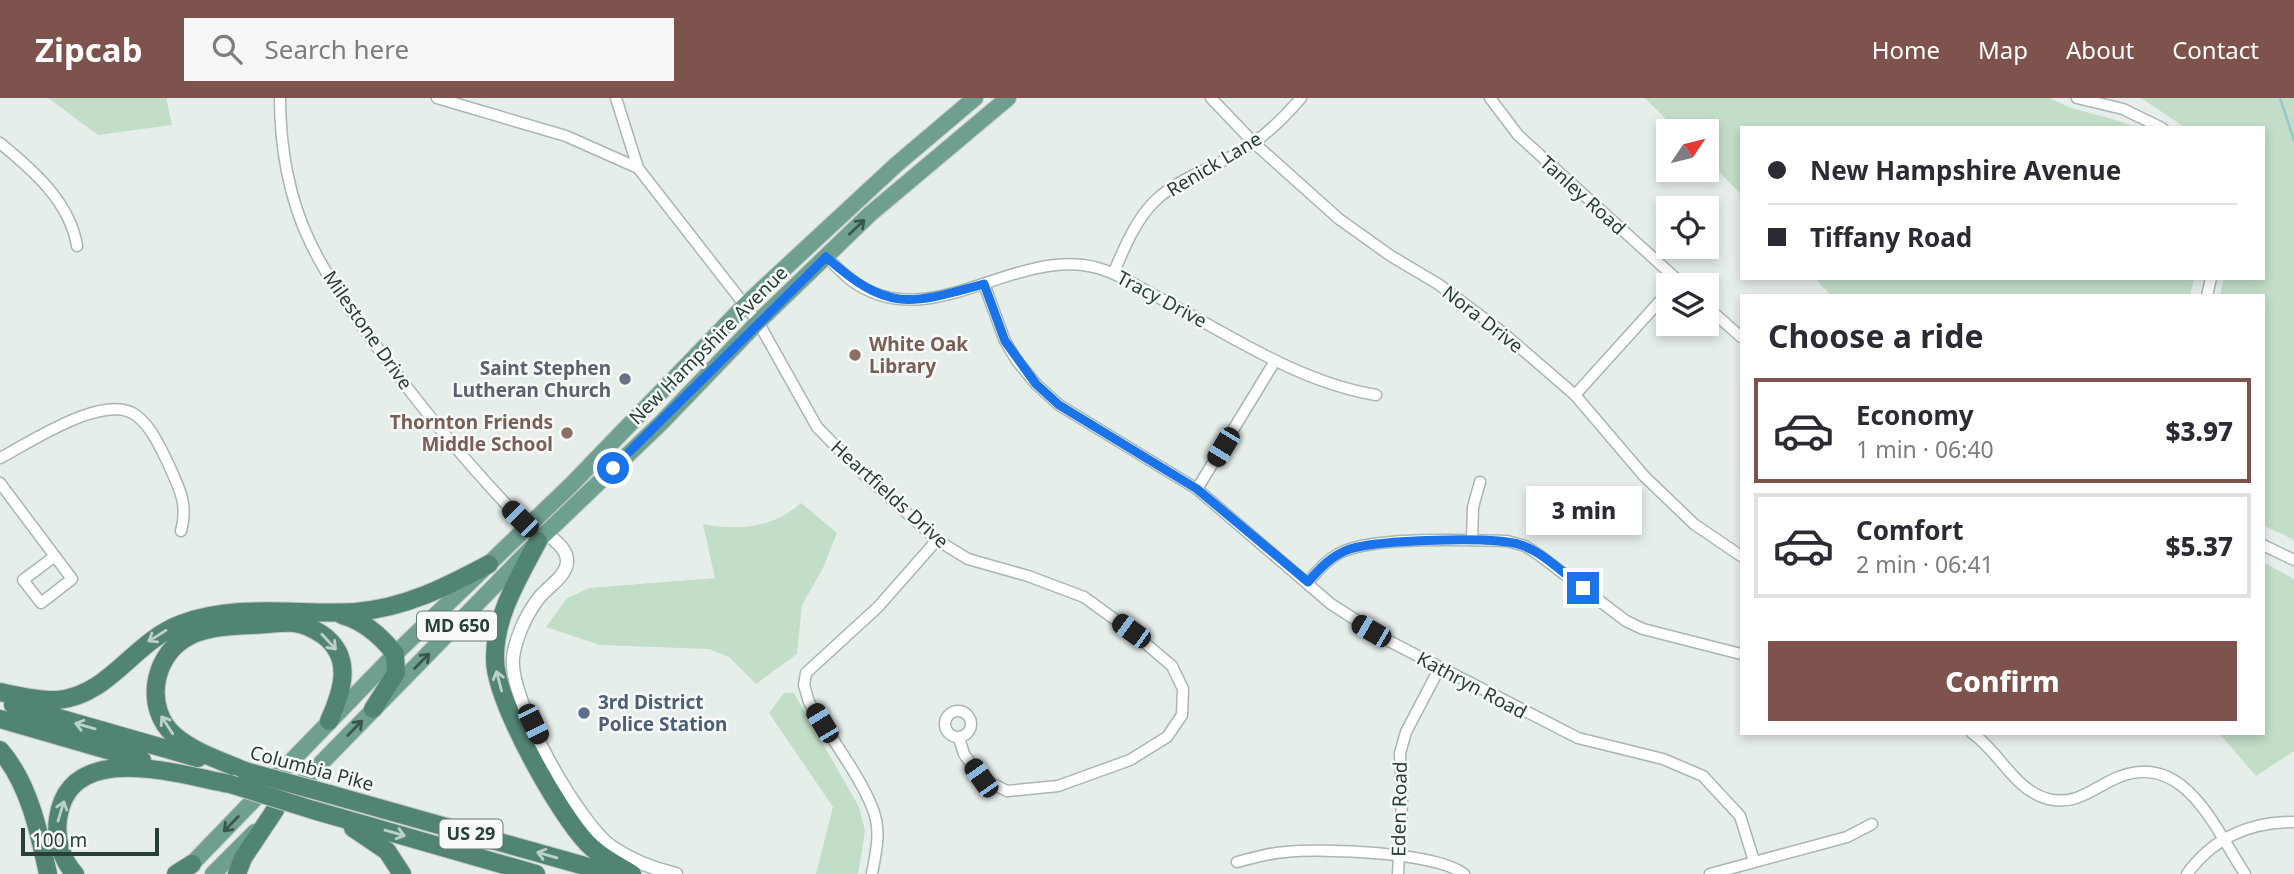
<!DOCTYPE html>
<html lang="en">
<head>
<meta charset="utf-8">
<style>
	body { margin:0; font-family:"Noto Sans",sans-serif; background:#f7f7f7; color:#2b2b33; height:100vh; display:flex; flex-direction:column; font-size:26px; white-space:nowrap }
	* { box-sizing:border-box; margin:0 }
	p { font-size:23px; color:#7c7c81 }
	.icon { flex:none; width:38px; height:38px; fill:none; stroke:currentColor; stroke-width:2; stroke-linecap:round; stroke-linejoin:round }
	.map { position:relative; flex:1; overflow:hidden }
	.sheet { position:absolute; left:1740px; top:196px; width:525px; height:441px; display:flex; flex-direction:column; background:#fff; border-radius:0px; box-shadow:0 4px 10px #0003 }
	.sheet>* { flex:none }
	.hud { position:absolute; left:1740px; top:28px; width:525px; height:154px; border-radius:0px; box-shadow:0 4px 10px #0003; display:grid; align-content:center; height:154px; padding:0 28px; background:#fff }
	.needle { width:46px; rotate:55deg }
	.fabs { position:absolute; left:1656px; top:21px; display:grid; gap:14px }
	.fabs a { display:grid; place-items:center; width:63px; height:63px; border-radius:0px; background:#fff; box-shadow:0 4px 10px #0003; font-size:35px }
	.scale { position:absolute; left:21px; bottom:18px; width:138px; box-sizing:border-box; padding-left:7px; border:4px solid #273f37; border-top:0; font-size:19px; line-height:24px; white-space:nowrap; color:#273f37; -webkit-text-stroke:5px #f7faf9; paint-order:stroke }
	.end { position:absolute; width:32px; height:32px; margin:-16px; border:9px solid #1a73e8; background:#fff; box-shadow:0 0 0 4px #fff }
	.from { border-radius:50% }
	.bubble { position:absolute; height:49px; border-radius:0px; background:#fff; box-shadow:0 4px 10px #0003; font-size:23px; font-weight:800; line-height:49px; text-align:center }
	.car { position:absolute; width:21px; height:42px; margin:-21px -10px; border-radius:9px; box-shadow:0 0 5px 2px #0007; background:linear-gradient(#222 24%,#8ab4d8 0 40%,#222 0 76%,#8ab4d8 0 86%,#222 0) }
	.hud b { display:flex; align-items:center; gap:24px; height:66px; font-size:26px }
	.hud b+b { border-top:2px solid #e1e1e2 }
	.hud i { width:18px; height:18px; background:#2b2b33 }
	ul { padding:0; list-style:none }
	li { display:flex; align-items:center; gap:21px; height:105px; margin:0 14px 10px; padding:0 14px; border:4px solid #e1e1e2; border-radius:0px }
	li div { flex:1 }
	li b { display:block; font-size:26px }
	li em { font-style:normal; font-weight:800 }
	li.selected { border-color:#7f534d }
	li>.icon { width:63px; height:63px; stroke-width:1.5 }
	h2 { padding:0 28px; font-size:32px; line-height:84px }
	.button { display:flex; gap:14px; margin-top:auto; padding:14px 28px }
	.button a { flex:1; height:80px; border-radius:0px; background:#7f534d; color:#fff; font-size:28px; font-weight:800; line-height:80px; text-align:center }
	header { display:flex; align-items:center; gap:42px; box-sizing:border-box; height:98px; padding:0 35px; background:#7f534d; color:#fff }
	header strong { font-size:33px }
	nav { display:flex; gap:38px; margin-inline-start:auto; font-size:24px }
	.search { width:490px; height:63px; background:#f7f7f7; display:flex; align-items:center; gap:18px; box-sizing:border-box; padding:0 24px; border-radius:0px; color:#7c7c81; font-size:26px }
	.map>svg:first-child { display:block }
	.green { fill:#c2ddc8 }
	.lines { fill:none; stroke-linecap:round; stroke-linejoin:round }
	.stream { stroke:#94c8cd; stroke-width:2.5 }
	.minor-casing { stroke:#a9b6b1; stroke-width:13 }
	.tertiary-casing { stroke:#a9b6b1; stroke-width:15 }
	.primary-casing { stroke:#c3c9c7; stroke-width:18 }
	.trunk-casing { stroke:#c3c9c7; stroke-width:20 }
	.minor { stroke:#fff; stroke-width:10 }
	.tertiary { stroke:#fff; stroke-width:12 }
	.primary { stroke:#6f9f90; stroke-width:16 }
	.trunk { stroke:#528476; stroke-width:18 }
	.trunk-bridge-casing { stroke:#c3c9c7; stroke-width:20; stroke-linecap:butt }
	.trunk-bridge { stroke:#528476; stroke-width:18 }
	.oneway { stroke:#39574d }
	.oneway2 { stroke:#bdd1cb }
	.route { stroke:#1a73e8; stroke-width:9 }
	.education-dot { fill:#8d6e63; stroke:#f7faf9; stroke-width:2.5 }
	.worship-dot { fill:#6b7280; stroke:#f7faf9; stroke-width:2.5 }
	.service-dot { fill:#5c6f8a; stroke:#f7faf9; stroke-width:2.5 }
	.labels { text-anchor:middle; stroke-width:5; stroke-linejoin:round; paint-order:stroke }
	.shield { fill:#f7faf9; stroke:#657771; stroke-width:2 }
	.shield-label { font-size:18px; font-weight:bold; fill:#273f37 }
	.street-label { font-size:19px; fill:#273f37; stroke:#f7faf9 }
	.education-label { font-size:19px; font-weight:bold; fill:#785e54; stroke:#f7faf9; text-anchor:start }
	.worship-label { font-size:19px; font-weight:bold; fill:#5b616d; stroke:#f7faf9; text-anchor:end }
	.service-label { font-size:19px; font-weight:bold; fill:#4e5e75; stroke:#f7faf9; text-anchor:start }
</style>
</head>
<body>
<header>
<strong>Zipcab</strong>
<div class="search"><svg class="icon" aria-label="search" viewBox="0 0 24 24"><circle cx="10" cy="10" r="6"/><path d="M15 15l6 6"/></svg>Search here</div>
<nav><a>Home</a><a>Map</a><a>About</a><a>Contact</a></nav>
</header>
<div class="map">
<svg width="2294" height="776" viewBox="0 0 2294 776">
	<rect width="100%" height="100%" fill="#e6eeea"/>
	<!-- green -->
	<g class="green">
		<polygon points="48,0 166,0 172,27 98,37"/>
		<path d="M1645 0H2050C2076 16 2108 16 2136 30H1741V96L1706 61V33H1678Z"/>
		<polygon points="2141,0 2294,0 2294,442 2263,427 2263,198 2220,198 2224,180 2263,180 2263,30 2186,30"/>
		<polygon points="1815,180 2194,180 2190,198 1831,198"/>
		<path d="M801 405 837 435 823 470 802 507 797 556 756 586 729 559 709 551 600 547 546 529 567 500 590 490 715 480 703 426C739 433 773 430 801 405Z"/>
		<polygon points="2263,464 2294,481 2294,653 2256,678 2219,635 2263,635"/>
		<polygon points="784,595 794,595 859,709 865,733 858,776 816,776 833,709 769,615"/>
	</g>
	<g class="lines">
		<!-- stream -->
		<polyline class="stream" points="2280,0 2294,42"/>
		<!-- minor casing -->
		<g class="minor-casing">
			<g id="minor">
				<path d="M280 0C280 49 289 102 311 146 328 181 351 213 374 245 421 310 472 372 528 429"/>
				<polyline points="437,0 566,38 638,70"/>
				<polyline points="616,0 638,70 758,224 817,329 861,374 937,442 968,461 1028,478 1084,499 1131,533 1172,568 1183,591 1182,617 1167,639 1130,662 1058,688 1007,693 981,680 964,656 959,640"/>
				<polyline points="1211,0 1254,45 1339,121 1391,158 1438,186 1502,234 1575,297 1644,378 1694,426 1741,458"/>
				<polyline points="1490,0 1518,37 1683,187"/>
				<polyline points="2077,0 2123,11 2162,30"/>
				<path d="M0 45C33 72 70 104 77 148"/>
				<path d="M826 159C836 168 846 180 858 187 931 232 1006 158 1083 167 1114 171 1137 189 1165 203 1233 239 1299 284 1376 297"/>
				<path d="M1114 174C1124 150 1137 119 1157 101 1180 80 1210 71 1236 56 1262 42 1282 22 1301 0"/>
				<polyline points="984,186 1005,243 1017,263 1036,286 1059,307 1197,391 1331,506 1387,542 1578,640 1663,661 1703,678 1740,718 1754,763"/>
				<polyline points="2207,198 2211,180"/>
				<polyline points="1706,208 1741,239"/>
				<polyline points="1575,297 1668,194"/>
				<path d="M0 360C31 344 106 293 137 318 151 329 159 347 167 363 178 388 189 405 181 433"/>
				<polyline points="0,385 72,481 41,505 23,482 55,458"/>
				<polyline points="1197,391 1275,263"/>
				<polyline points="1472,442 1473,409 1480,384"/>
				<polyline points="2263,447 2294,462"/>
				<path d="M1308 484C1320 470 1332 456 1350 451 1387 439 1467 442 1507 443L1525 448 1539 457 1626 523 1643 531 1741 556"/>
				<circle cx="958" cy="626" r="13"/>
				<path d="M1972 635C2000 654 2014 692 2048 701 2072 707 2088 695 2108 684 2181 645 2213 727 2245 776"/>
				<path d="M1237 764C1253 760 1269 755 1285 754 1323 750 1435 754 1464 776"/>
				<path d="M872 776C875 758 880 740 876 722 869 689 827 635 809 604L804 587 806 575 878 509 937 442"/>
				<polyline points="1398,776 1402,704 1400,655 1406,634 1439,571"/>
				<polyline points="1710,776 1847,739 1872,726"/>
				<path d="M2187 776C2213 740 2250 724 2294 724"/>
			</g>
		</g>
		<!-- tertiary casing -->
		<g class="tertiary-casing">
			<path id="tertiary" d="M546 435C554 442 568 451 567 464 566 479 547 489 538 501 526 517 516 539 513 559 508 601 578 725 612 749 631 762 654 771 676 776"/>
		</g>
		<!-- primary casing -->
		<g class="primary-casing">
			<g id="primary">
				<polyline points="292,695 546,435 661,325 758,224 870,116 1008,0"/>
				<polyline points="184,774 395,556 571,387 745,207 897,66 975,0"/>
				<polyline points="213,776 255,734"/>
			</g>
		</g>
		<!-- trunk casing -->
		<g class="trunk-casing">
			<g id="trunk">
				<path d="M538 443C518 481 494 519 495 562 496 604 558 715 588 746 600 758 616 767 632 776"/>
				<path d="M342 517C364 523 381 538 395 556L396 575 373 611"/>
				<path d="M0 594C19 598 39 603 58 602 110 597 133 544 181 526 236 505 299 517 355 514 405 510 446 489 489 466"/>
				<polyline points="13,607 198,660"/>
				<polyline points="0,621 142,662"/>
				<path d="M0 652C29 685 39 734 48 776"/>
				<path d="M245 673C222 663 193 654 174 637 145 611 152 561 184 541 203 529 229 528 251 527 265 527 280 524 294 525 305 526 314 531 323 537 354 560 342 594 329 623"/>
				<polyline points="329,696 613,776"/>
				<polyline points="313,712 536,776"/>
				<polyline points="353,730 387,753 402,776"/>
				<path d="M75 776C62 762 55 740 58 721 69 640 179 677 230 686"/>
				<polyline points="176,776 192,766"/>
				<polyline points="237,776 243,760 275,712"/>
			</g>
		</g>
		<!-- minor -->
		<use href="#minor" class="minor"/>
		<!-- tertiary -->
		<use href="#tertiary" class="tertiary"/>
		<!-- primary -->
		<use href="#primary" class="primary"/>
		<!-- trunk -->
		<use href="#trunk" class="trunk"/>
		<!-- trunk-bridge casing -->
		<g class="trunk-bridge-casing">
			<g id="trunk-bridge">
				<polyline points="245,673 329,696"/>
				<polyline points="230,686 313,712"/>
			</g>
		</g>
		<!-- trunk-bridge -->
		<use href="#trunk-bridge" class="trunk-bridge"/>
	</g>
	<!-- one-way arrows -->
	<defs><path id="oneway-shaft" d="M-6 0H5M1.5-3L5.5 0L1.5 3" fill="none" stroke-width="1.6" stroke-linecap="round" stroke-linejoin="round" transform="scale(1.75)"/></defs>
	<g class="oneway">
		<use href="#oneway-shaft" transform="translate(857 129) rotate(-44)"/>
		<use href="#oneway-shaft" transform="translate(422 563) rotate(-45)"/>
		<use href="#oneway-shaft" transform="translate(355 630) rotate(-46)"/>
		<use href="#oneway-shaft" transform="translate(231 726) rotate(134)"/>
	</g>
	<g class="oneway2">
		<use href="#oneway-shaft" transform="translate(157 538) rotate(148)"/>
		<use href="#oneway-shaft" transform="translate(329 544) rotate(47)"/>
		<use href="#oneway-shaft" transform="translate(499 583) rotate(-105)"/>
		<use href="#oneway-shaft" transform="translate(167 627) rotate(-123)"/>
		<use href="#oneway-shaft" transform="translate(85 628) rotate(-164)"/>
		<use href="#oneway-shaft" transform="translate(61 713) rotate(-73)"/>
		<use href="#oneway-shaft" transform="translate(395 735) rotate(16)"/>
		<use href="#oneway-shaft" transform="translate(547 757) rotate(-164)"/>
	</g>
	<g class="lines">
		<!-- route -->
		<path class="route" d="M613 370 826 159C888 214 908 207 984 186L1005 243 1036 286 1059 307 1197 391 1308 484C1320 470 1332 457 1350 451 1378 442 1493 438 1521 447 1543 454 1564 476 1583 490"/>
	</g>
	<!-- markers -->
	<g class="education-dot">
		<circle cx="855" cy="257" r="7"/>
		<circle cx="567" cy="335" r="7"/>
	</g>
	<circle class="worship-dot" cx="625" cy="281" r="7"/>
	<circle class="service-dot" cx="584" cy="615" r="7"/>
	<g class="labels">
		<!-- shield labels -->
		<g class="shield">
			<rect x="417" y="513.5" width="80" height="29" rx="5"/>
			<rect x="439.5" y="721.5" width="63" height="29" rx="5"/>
		</g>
		<g class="shield-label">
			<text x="457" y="534">MD 650</text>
			<text x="471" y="742">US 29</text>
		</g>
		<!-- street labels -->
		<g class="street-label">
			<text transform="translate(1214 66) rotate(-31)" y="7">Renick Lane</text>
			<text transform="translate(1583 97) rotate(42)" y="7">Tanley Road</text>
			<text transform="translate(1162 201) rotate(28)" y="7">Tracy Drive</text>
			<text transform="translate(1483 221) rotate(38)" y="7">Nora Drive</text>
			<text transform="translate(368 232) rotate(55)" y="7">Milestone Drive</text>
			<text transform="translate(708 247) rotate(-45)" y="7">New Hampshire Avenue</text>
			<text transform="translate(890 396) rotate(42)" y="7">Heartfields Drive</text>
			<text transform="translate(1472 587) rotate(28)" y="7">Kathryn Road</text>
			<text transform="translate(312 670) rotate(15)" y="7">Columbia Pike</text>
			<text transform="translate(1399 711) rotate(-89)" y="7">Eden Road</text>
		</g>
		<!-- education labels -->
		<g class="education-label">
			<text x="869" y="253">White Oak<tspan x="869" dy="22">Library</tspan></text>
			<text x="553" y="331" text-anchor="end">Thornton Friends<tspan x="553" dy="22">Middle School</tspan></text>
		</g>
		<!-- worship labels -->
		<g class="worship-label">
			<text x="611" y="277">Saint Stephen<tspan x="611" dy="22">Lutheran Church</tspan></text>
		</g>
		<!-- service labels -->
		<g class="service-label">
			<text x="598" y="611">3rd District<tspan x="598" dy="22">Police Station</tspan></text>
		</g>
	</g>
</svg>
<div class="fabs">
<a><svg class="needle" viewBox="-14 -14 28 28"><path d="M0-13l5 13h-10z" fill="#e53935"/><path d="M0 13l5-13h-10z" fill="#7c7c81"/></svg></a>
<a><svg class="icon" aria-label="locate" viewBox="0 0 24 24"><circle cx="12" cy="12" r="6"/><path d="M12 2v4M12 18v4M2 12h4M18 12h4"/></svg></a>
<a><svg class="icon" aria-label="layers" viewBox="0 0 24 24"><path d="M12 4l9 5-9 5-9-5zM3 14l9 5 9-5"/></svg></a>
</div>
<div class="scale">100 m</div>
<i class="end from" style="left:613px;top:370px"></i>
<i class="end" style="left:1583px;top:490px"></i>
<div class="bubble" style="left:1526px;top:388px;width:116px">3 min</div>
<i class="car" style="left:1223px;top:349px;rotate:211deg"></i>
<i class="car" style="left:520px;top:421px;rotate:315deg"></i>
<i class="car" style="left:1131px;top:533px;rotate:306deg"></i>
<i class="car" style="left:1371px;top:533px;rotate:300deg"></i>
<i class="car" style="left:822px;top:625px;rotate:329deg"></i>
<i class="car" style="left:533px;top:626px;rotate:154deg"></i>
<i class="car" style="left:981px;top:680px;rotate:325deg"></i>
<div class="hud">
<b><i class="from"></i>New Hampshire Avenue</b>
<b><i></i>Tiffany Road</b>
</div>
<section class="sheet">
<h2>Choose a ride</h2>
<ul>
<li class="selected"><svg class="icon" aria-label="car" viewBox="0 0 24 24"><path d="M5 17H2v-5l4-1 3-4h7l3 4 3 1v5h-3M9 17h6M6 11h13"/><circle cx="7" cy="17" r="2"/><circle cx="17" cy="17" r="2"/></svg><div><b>Economy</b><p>1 min · 06:40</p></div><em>$3.97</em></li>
<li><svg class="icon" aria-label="car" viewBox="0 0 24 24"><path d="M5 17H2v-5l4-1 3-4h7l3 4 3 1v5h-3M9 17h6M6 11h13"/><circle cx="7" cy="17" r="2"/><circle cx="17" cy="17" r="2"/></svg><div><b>Comfort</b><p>2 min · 06:41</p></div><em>$5.37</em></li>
</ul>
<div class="button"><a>Confirm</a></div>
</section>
</div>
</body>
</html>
